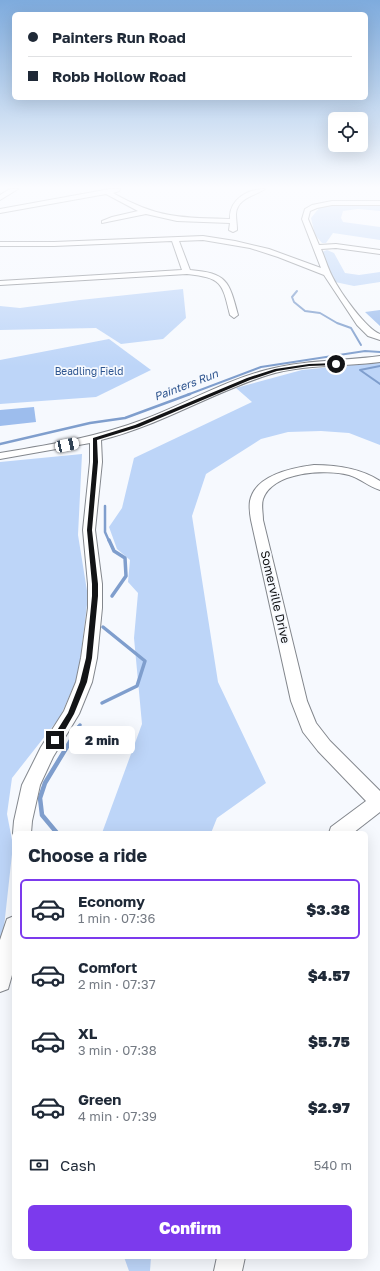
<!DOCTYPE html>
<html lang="en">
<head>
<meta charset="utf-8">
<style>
	body { margin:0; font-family:"Golos Text",sans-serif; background:#f6f6f7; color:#1f2937; height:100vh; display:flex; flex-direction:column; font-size:15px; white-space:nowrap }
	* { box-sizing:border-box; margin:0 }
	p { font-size:13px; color:#747a83 }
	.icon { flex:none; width:22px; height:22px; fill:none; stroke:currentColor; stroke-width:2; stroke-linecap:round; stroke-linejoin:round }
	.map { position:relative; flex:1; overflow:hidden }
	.sheet { position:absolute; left:12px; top:831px; width:356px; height:428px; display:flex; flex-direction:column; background:#fff; border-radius:6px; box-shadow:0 4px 16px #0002 }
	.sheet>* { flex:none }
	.top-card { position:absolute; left:12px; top:12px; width:356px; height:88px; border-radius:6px; box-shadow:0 4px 16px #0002; display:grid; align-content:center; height:88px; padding:0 16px; background:#fff }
	.tools { position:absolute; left:328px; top:112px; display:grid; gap:8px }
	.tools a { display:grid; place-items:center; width:40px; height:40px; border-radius:6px; background:#fff; box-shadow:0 4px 16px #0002; font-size:20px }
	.end { position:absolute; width:18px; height:18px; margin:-9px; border:5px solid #131416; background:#fff; box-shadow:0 0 0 2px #fff }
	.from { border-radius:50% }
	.bubble { position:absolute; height:28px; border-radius:6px; background:#fff; box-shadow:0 4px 16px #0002; font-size:13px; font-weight:800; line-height:28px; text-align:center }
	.car { position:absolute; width:12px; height:24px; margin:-12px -6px; border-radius:5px; box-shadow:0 0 3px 1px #0007; background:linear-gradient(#fff 24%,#345 0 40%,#fff 0 76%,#345 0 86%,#fff 0) }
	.top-card b { display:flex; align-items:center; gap:14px; height:38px; font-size:15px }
	.top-card b+b { border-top:1px solid #e0e1e3 }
	.top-card i { width:10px; height:10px; background:#1f2937 }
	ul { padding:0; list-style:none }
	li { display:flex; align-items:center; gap:12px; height:60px; margin:0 8px 6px; padding:0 8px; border:2px solid transparent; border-radius:6px }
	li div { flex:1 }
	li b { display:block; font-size:15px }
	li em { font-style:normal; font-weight:800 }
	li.current { border-color:#7c3aed }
	li>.icon { width:36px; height:36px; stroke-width:1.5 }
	h2 { padding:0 16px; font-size:18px; line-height:48px }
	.pay { display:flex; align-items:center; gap:10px; height:44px; padding:0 16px; font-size:15px }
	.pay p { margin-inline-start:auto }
	.button { display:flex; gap:8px; margin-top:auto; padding:8px 16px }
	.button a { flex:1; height:46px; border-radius:6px; background:#7c3aed; color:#fff; font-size:16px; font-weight:800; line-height:46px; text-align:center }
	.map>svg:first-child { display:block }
	.green { fill:#bdd5f8 }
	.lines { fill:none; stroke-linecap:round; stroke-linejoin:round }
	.stream-far3 { stroke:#7f9ecd; stroke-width:2 }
	.stream-far2 { stroke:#7f9ecd; stroke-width:2.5 }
	.stream-far1 { stroke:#7f9ecd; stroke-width:3.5 }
	.stream { stroke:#7f9ecd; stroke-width:4.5 }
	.building { fill:#9dbded }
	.minor-casing { stroke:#83878d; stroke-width:2 }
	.minor { fill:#fff; fill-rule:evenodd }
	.route { fill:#131416 }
	.labels { text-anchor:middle; stroke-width:3.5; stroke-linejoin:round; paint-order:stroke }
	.far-park-label { font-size:10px; fill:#2c548f; stroke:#f6f9fe }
	.far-water-label { font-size:11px; font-style:italic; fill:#2b528d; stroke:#f6f9fe }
	.street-label { font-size:12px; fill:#131416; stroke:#f6f9fe }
</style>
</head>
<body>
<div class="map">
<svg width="380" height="1271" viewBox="0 0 380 1271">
	<rect width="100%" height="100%" fill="#f6f9fe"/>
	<!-- green -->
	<g class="green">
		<polygon points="336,205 380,205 380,211 358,209 343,211 341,218 343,222 380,227 380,240 333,233 326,243 322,243 315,235 311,218 319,208"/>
		<polygon points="327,250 334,253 345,273 359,275 380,272 380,282 354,286 335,282 329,270 322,252"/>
		<polygon points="183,289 186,318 163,339 121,344 96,328 0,330 0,306 20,308 80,300"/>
		<polygon points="109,339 151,370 96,397 0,404 0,360"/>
		<polygon points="380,362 380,445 349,433 321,431 288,432 261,439 206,474 192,516 218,682 266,783 217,818 211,833 102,833 142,724 134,638 138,593 128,582 130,560 117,549 109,527 122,508 134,458 252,402 236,388 302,370"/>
		<polygon points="82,454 78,535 88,597 78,676 60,717 12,778 7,814 13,845 4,927 0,942 0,462"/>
		<polygon points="124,1257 151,1257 150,1271 129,1271"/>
	</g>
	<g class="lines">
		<!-- stream-far3 -->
		<g class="stream-far3">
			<polyline points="297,291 292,297 294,302 305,311 320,313 337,323 351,328 361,345"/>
			<polyline points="380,366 360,370 380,384"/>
			<polyline points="187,395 261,367 365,351 380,352"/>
		</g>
		<!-- stream-far2 -->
		<g class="stream-far2">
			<polyline points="0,444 90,423 125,418 190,394"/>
			<polyline points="105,506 105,532 109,541"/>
		</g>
		<!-- stream-far1 -->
		<g class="stream-far1">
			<polyline points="109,540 114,551 125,558 126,576 112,596"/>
			<polyline points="102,703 137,686 145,661 103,627"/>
			<polyline points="78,728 80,725"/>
		</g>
		<!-- stream -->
		<polyline class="stream" points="57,833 42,815 40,798 45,783 79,727"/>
	</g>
	<!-- building -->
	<g class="building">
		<polygon points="380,310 380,326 365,312"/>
		<polygon points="34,407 36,422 0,426 0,410"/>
	</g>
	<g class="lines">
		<!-- minor casing -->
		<g class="minor-casing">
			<g id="minor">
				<polygon points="10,189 18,189 0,200 0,195"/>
				<path d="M110 189H120L119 191 113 193C157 218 181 218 230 219 229 199 248 189 265 189 255 196 237 198 236 214 236 220 237 224 237 230L233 232 229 230 230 223 177 221 146 214 102 223V221L112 217 138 211 106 194 0 213V209Z"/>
				<path d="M332 201H380V205H332L317 208 310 211 308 219 319 245 336 244 380 250V254L336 248 321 249C325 258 328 269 333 278 340 292 366 329 380 334V340L368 336 357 325 324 275 278 257 250 248 203 240 179 241 190 270C227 273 229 281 238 315L234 318 230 315C222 282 222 278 187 274L0 285V281L182 270 172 241 54 246H0V242H54L203 236 235 241 269 249 321 268 302 219 305 209 312 205Z"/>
				<path d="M380 356V362C343 367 304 364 268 375 211 393 159 426 101 440L102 462 95 530 102 584V608L97 658 92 682 79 714 53 757 40 785 32 821 31 833H14V836L13 833 14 821 22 785 41 747 64 711 76 682 81 658 88 608V584L83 530 90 462V443L0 459V453C49 445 98 437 145 419 185 404 224 381 266 370 303 360 342 361 380 356Z"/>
				<path d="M314 465C337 465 360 468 380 481V490C369 487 360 478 349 475 326 469 273 471 263 499 261 505 263 513 263 520L307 701 316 723 330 741 380 791V812L353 833H329L331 827 366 801 318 751 303 732 291 701 251 520C250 514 249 507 250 501 255 475 292 468 314 465Z"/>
				<polygon points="14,916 14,968 8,989 0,992 0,940 7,919"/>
				<polygon points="217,1257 245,1257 242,1271 214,1271"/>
			</g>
		</g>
		<!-- minor -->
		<use href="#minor" class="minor"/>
	</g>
	<!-- sky -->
	<linearGradient id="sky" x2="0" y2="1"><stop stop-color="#7eabdd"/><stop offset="0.51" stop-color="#fbfcff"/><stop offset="1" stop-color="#fbfcff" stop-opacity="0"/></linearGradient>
	<rect width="380" height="367" fill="url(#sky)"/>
	<!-- route -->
	<polygon class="route" points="336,363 337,365 309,366 277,371 250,380 139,427 97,440 98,462 92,530 98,584 98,596 92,658 87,682 74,714 58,742 52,742 51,740 68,713 80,682 86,658 92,596 92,584 87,530 93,462 93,438 135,425 247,378 275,369 309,364"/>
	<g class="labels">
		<!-- far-park labels -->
		<g class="far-park-label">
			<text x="89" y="375">Beadling Field</text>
		</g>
		<!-- far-water labels -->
		<g class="far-water-label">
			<text transform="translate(186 385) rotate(-21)" y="4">Painters Run</text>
		</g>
		<!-- street labels -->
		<g class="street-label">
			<text transform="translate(275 597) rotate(77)" y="4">Somerville Drive</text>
		</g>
	</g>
</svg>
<div class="tools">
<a><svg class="icon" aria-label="locate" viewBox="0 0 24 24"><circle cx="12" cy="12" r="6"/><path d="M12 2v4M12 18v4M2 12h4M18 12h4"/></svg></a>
</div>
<i class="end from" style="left:336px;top:364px"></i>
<i class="end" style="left:55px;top:740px"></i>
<div class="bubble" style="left:69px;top:726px;width:66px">2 min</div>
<i class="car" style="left:67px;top:445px;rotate:78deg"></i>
<div class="top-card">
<b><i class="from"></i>Painters Run Road</b>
<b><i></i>Robb Hollow Road</b>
</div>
<section class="sheet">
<h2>Choose a ride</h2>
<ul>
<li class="current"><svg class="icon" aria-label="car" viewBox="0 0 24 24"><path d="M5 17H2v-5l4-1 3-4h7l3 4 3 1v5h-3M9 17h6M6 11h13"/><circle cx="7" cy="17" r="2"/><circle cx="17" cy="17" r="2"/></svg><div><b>Economy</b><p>1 min · 07:36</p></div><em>$3.38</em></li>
<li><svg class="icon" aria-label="car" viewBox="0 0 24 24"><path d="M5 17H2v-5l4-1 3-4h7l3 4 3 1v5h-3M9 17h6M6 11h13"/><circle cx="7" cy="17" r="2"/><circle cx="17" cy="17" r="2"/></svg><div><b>Comfort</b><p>2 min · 07:37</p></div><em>$4.57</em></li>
<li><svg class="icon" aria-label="car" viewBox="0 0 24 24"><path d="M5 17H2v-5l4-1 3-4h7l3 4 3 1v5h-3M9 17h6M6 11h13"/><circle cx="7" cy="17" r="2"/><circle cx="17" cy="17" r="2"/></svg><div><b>XL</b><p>3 min · 07:38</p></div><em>$5.75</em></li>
<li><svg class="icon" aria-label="car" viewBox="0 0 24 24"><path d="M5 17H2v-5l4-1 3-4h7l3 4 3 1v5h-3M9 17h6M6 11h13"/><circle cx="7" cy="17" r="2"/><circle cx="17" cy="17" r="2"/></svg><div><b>Green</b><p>4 min · 07:39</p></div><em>$2.97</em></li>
</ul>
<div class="pay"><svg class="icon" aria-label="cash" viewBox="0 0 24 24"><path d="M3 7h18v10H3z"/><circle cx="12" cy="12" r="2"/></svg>Cash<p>540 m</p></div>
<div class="button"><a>Confirm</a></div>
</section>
</div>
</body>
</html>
